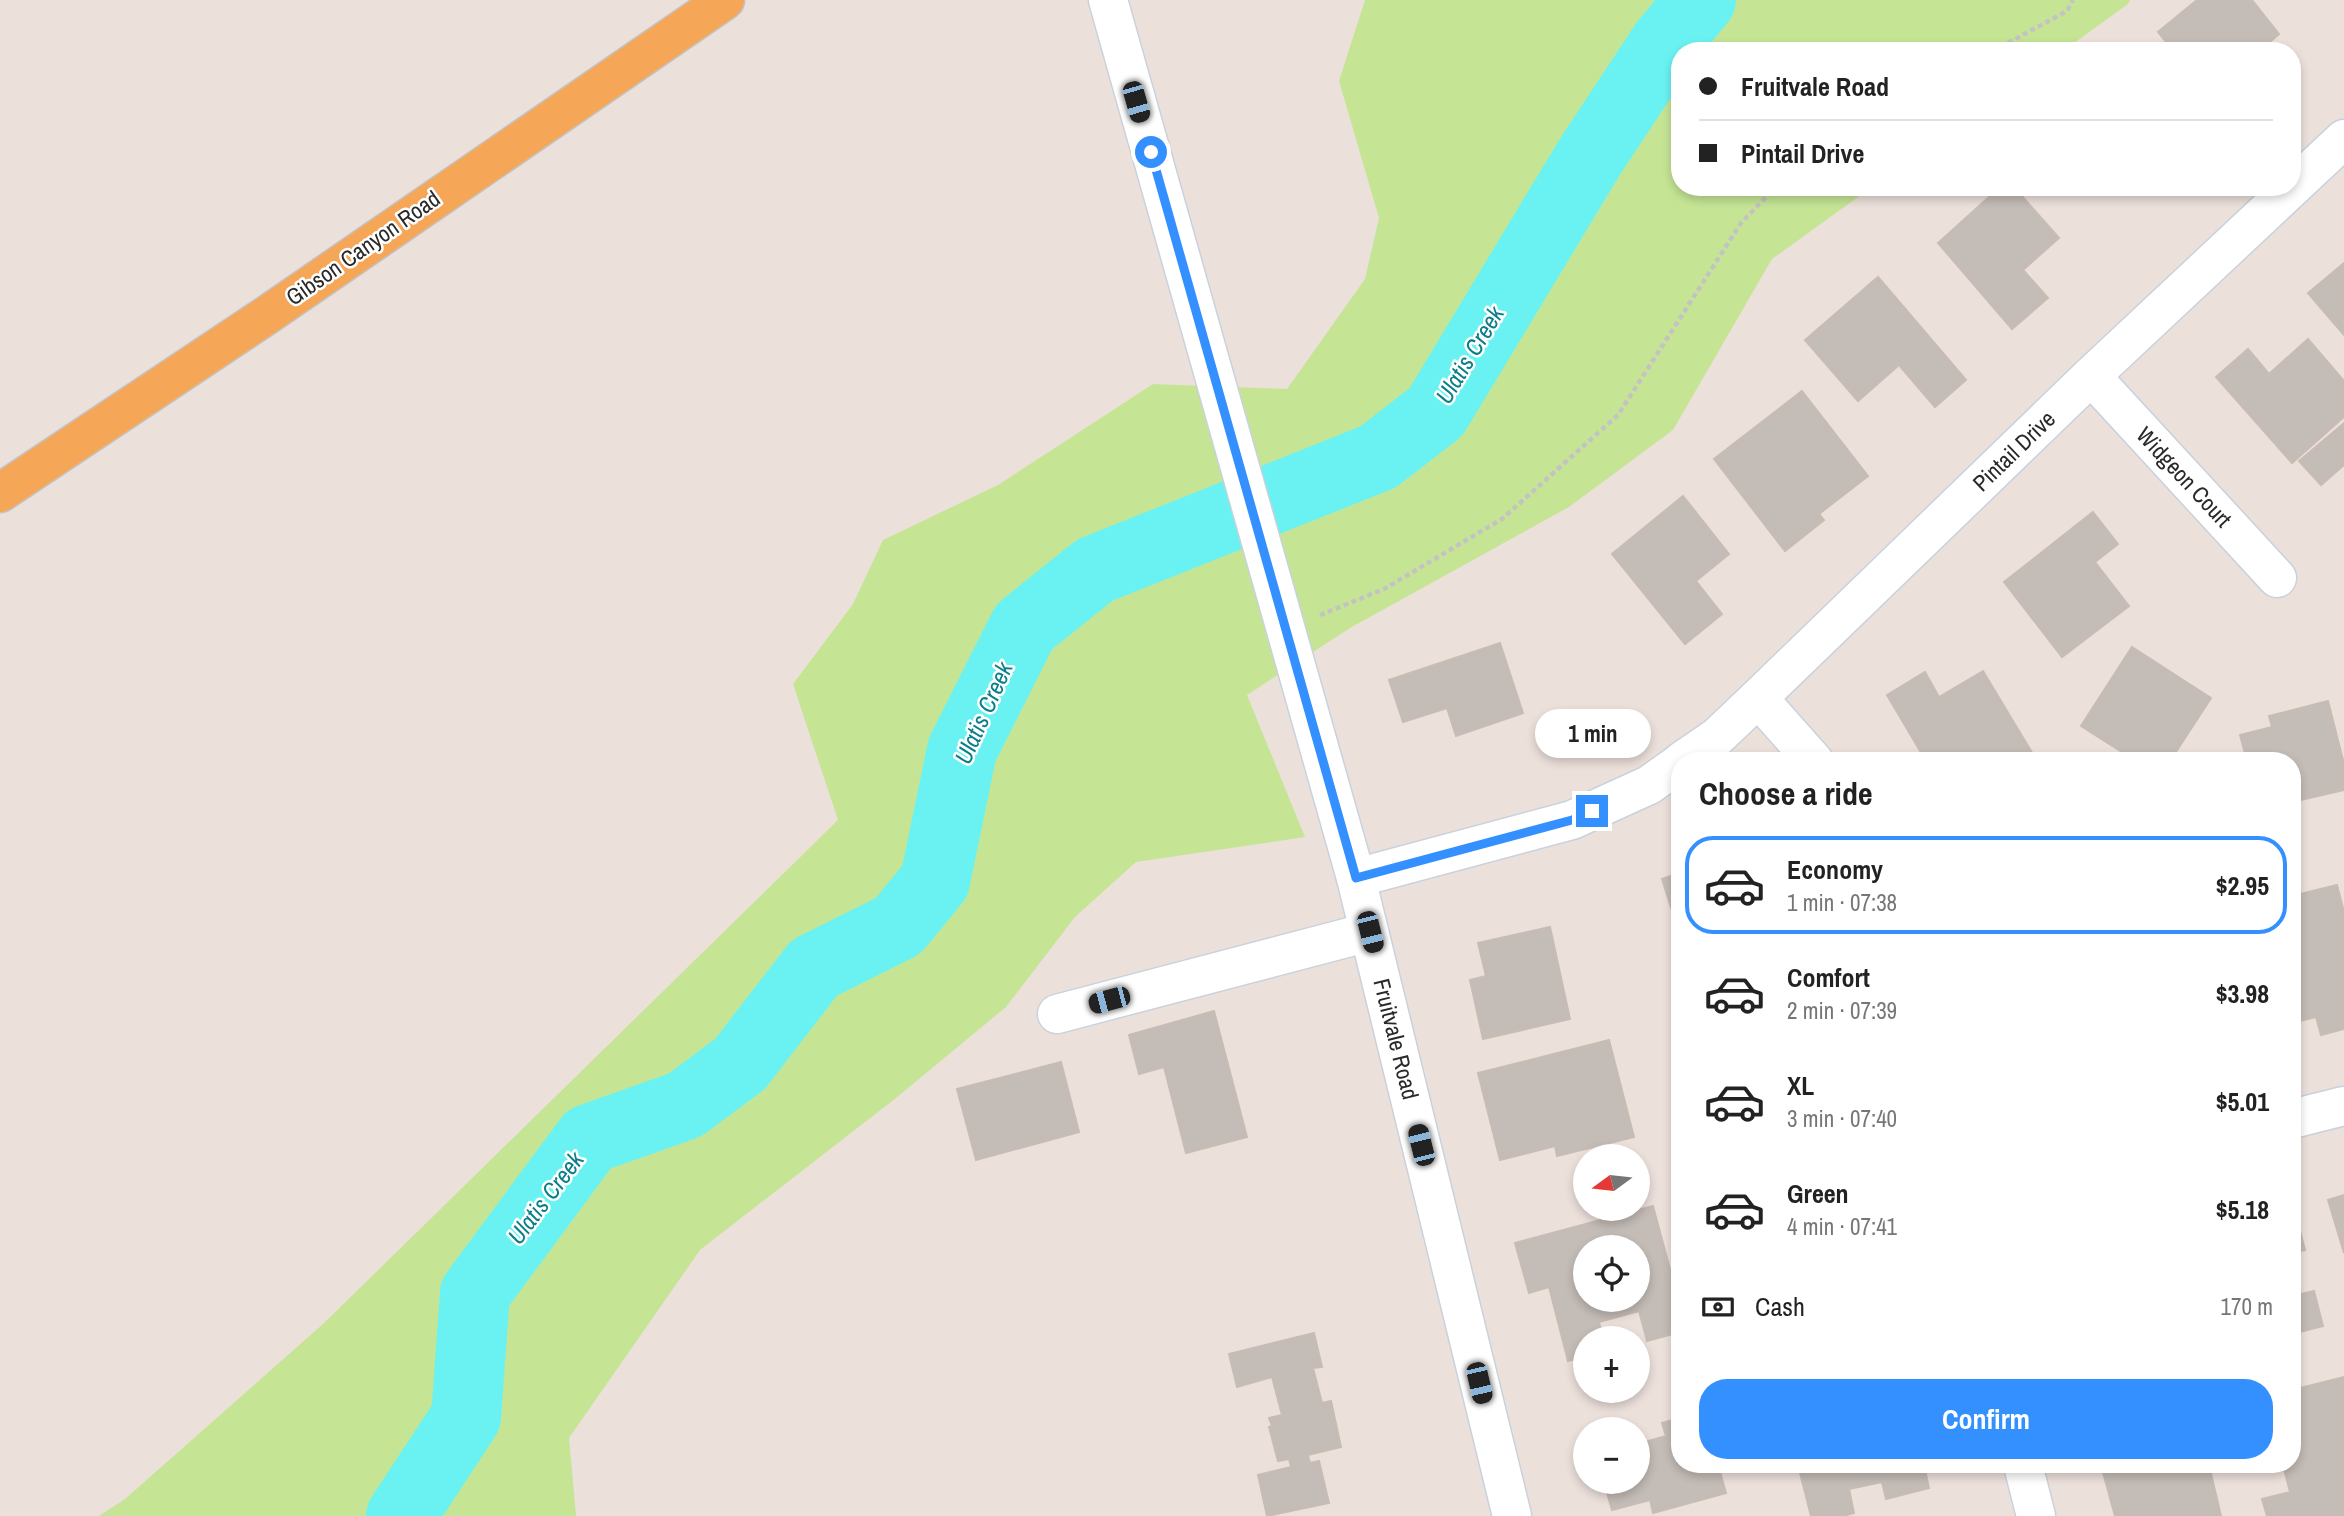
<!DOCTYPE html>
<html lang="en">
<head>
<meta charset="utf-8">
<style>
	body { margin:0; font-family:"Archivo Narrow",sans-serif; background:#f6f6f6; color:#222; height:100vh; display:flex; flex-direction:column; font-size:26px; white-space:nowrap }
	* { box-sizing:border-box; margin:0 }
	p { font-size:23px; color:#767676 }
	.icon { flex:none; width:38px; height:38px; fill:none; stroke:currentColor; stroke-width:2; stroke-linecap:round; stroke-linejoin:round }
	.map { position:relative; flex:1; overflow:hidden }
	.drawer { position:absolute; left:1671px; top:752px; width:630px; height:721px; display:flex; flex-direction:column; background:#fff; border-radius:28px; box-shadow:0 4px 10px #0003 }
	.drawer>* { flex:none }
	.hud { position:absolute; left:1671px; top:42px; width:630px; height:154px; border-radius:28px; box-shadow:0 4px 10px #0003; display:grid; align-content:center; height:154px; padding:0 28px; background:#fff }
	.needle { width:46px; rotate:255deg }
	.controls { position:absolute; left:1573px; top:1144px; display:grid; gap:14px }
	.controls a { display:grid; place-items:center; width:77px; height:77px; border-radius:50%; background:#fff; box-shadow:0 4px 10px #0003; font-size:35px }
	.end { position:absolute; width:32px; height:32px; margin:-16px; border:9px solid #3590ff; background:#fff; box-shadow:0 0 0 4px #fff }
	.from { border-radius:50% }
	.bubble { position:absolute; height:49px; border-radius:24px; background:#fff; box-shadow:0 4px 10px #0003; font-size:23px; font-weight:700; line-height:49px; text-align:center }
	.car { position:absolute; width:21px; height:42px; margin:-21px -10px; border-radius:9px; box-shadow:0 0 5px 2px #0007; background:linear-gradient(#222 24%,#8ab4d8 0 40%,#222 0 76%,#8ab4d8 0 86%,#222 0) }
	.hud b { display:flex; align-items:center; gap:24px; height:66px; font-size:26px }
	.hud b+b { border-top:2px solid #e0e0e0 }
	.hud i { width:18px; height:18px; background:#222 }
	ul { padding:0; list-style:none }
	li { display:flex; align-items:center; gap:21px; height:98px; margin:0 14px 10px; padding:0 14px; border:4px solid transparent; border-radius:28px }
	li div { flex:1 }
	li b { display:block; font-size:26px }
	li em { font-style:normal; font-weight:700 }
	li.selected { border-color:#3590ff }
	li>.icon { width:63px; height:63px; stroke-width:1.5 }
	h2 { padding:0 28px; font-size:32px; line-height:84px }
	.pay { display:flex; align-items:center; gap:18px; height:77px; padding:0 28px; font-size:26px }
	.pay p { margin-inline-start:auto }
	.primary-button { display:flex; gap:14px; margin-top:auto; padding:14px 28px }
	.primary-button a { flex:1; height:80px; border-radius:28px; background:#3590ff; color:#fff; font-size:28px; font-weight:700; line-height:80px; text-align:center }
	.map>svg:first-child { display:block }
	.green { fill:#c5e595 }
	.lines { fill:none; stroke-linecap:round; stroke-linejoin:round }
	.river { stroke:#6af2f2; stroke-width:70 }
	.building { fill:#c4bcb6; stroke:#c8bcb4; stroke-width:2; fill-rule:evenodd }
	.minor-casing { stroke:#c9d2dc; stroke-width:41 }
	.major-casing { stroke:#c3c3c3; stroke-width:41 }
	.path { stroke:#c3c3c3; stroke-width:4.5; stroke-dasharray:5 3.5; stroke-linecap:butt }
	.minor { stroke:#fff; stroke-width:38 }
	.major { stroke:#f5a657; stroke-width:38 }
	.route { stroke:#3590ff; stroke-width:9 }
	.labels { text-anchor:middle; stroke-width:5; stroke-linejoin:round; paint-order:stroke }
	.street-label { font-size:23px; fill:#292929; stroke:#fff }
	.water-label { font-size:24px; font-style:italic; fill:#0a7f89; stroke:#fff }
</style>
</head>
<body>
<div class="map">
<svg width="2344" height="1516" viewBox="0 0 2344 1516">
	<rect width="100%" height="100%" fill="#ece0db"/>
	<!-- green -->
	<polygon class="green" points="1365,0 2130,0 2128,4 2063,51 1680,51 1680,187 1872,187 1772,259 1673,430 1569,507 1350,628 1247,695 1305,837 1136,862 1075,917 1006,1007 896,1098 700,1250 569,1438 576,1516 99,1516 125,1499 323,1324 838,820 793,684 853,604 883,540 998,485 1153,384 1287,389 1365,279 1379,218 1339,81"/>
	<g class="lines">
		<!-- river -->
		<polyline class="river" points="401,1516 466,1417 475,1293 589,1139 685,1105 740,1064 814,968 898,926 935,881 962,750 1024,627 1095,570 1378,457 1436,412 1591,155 1665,43 1701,0"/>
	</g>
	<!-- building -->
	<g class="building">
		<polygon points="2197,0 2252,0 2279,34 2259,51 2173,51 2158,32"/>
		<polygon points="2000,187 2014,187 2059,238 2023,270 2048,298 2012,329 1938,243"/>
		<polygon points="2344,263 2344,335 2308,293"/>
		<polygon points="1878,277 1966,380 1935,407 1899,365 1858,401 1805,340"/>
		<polygon points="2308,339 2344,381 2344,417 2292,463 2216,377 2248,349 2269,374"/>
		<polygon points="1802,391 1868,476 1819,514 1824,520 1785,551 1714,459"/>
		<polygon points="2344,423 2344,465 2321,485 2299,461"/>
		<polygon points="1683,496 1729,554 1696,581 1722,614 1685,644 1612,554"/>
		<polygon points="2093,512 2118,544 2095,562 2129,606 2062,657 2004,582"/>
		<polygon points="1500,643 1523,713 1456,736 1447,708 1403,722 1389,680"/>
		<polygon points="2132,647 2211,698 2170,761 2136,761 2081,726"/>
		<polygon points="1983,671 2037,761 1926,761 1887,695 1925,672 1939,697"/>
		<polygon points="2328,701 2344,764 2344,790 2292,802 2292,761 2247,761 2240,735 2272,727 2269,716"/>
		<polygon points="1680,873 1680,936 1662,879"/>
		<polygon points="2337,885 2344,912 2344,1029 2321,1035 2316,1017 2292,1023 2292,896"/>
		<polygon points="1550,927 1570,1019 1483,1039 1470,980 1486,976 1478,943"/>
		<polygon points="1214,1011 1247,1137 1186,1153 1164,1067 1139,1074 1129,1035"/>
		<polygon points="1609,1040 1634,1137 1557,1156 1555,1146 1500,1160 1478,1073"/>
		<polygon points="1061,1062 1079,1132 976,1160 957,1089"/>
		<polygon points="2344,1195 2344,1253 2328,1200"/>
		<path d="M1653 1206 1678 1299 1672 1301 1680 1332 1647 1341 1639 1311 1599 1322 1603 1339H1586V1356L1568 1361 1549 1287 1529 1293 1515 1243ZM1586 1248H1638V1300H1586Z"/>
		<polygon points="2292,1212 2295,1212 2305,1250 2292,1253"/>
		<polygon points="2314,1291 2323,1326 2292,1334 2292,1296"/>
		<polygon points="1314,1333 1322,1367 1313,1368 1322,1403 1331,1401 1341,1447 1308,1455 1310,1463 1319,1461 1329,1503 1267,1516 1258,1475 1291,1467 1289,1459 1278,1461 1269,1427 1272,1426 1269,1418 1282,1415 1272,1377 1237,1387 1229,1354"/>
		<polygon points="2344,1377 2344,1516 2267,1516 2262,1499 2290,1492 2283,1465 2292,1465 2292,1390"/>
		<polygon points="1680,1418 1680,1465 1718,1465 1726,1493 1653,1513 1650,1500 1612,1510 1604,1482 1638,1482 1638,1444 1666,1436 1662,1423"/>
		<polygon points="1798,1465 1924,1465 1929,1488 1886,1499 1882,1482 1849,1489 1854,1513 1843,1516 1811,1516"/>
		<polygon points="2101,1465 2209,1465 2221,1516 2115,1516"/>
	</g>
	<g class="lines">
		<!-- minor casing -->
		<g class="minor-casing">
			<g id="minor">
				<polyline points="1108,0 1356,878 1512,1516"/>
				<polyline points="2091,376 2277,578"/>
				<polyline points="1758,698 1814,761"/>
				<polyline points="1682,761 1717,737 1758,698 2091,376 2344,139"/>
				<polyline points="1356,878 1572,820 1649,785 1680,763"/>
				<polyline points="1057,1014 1369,932"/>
				<polyline points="2292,1119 2344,1106"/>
				<polyline points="2023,1465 2036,1516"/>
			</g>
		</g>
		<!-- major casing -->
		<g class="major-casing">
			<polyline id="major" points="0,493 267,315 725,0"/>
		</g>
		<!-- path -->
		<g class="path">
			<polyline points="1993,51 2067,11 2073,0"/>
			<polyline points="1320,615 1384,589 1502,519 1618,415 1741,223 1776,187"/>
		</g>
		<!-- minor -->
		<use href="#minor" class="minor"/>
		<!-- major -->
		<use href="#major" class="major"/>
	</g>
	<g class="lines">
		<!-- route -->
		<polyline class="route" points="1151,152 1356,878 1572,820 1592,811"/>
	</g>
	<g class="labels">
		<!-- street labels -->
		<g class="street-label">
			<text transform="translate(363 248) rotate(-35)" y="8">Gibson Canyon Road</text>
			<text transform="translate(2014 451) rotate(-44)" y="8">Pintail Drive</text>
			<text transform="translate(2184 477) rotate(47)" y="8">Widgeon Court</text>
			<text transform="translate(1396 1039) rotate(76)" y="8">Fruitvale Road</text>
		</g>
		<!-- water labels -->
		<g class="water-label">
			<text transform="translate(1470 355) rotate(-59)" y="8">Ulatis Creek</text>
			<text transform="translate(984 713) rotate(-66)" y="8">Ulatis Creek</text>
			<text transform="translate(546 1198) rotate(-53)" y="8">Ulatis Creek</text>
		</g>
	</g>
</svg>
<div class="controls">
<a><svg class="needle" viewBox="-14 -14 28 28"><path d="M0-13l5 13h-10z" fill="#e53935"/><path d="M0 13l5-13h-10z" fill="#767676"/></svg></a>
<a><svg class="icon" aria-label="locate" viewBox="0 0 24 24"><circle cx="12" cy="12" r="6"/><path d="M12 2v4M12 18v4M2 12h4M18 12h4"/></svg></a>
<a>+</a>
<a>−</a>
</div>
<i class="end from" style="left:1151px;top:152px"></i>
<i class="end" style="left:1592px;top:811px"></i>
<div class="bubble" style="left:1535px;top:709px;width:116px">1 min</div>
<i class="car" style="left:1136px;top:102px;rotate:164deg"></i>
<i class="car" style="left:1370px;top:932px;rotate:166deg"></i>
<i class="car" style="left:1109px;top:1000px;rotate:255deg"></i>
<i class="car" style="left:1421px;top:1145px;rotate:346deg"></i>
<i class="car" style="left:1479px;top:1383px;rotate:167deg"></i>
<div class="hud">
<b><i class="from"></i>Fruitvale Road</b>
<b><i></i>Pintail Drive</b>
</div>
<section class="drawer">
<h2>Choose a ride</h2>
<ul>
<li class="selected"><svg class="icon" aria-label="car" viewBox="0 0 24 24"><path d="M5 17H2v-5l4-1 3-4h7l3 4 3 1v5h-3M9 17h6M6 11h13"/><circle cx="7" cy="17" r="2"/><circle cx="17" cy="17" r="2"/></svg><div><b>Economy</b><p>1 min · 07:38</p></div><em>$2.95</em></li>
<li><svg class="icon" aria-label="car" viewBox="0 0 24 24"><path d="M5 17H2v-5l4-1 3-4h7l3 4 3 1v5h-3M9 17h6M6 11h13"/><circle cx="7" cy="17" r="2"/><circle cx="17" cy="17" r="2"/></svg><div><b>Comfort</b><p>2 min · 07:39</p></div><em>$3.98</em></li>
<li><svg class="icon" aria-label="car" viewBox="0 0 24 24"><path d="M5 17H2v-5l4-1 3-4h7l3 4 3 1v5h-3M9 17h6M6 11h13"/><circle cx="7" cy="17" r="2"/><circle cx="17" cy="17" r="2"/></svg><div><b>XL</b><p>3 min · 07:40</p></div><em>$5.01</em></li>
<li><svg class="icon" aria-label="car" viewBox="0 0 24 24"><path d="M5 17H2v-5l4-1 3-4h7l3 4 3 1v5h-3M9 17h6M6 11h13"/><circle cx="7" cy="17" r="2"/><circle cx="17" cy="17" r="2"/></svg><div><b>Green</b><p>4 min · 07:41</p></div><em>$5.18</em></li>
</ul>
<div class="pay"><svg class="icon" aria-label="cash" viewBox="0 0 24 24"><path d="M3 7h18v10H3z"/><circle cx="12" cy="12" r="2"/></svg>Cash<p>170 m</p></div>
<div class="primary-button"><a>Confirm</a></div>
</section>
</div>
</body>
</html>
